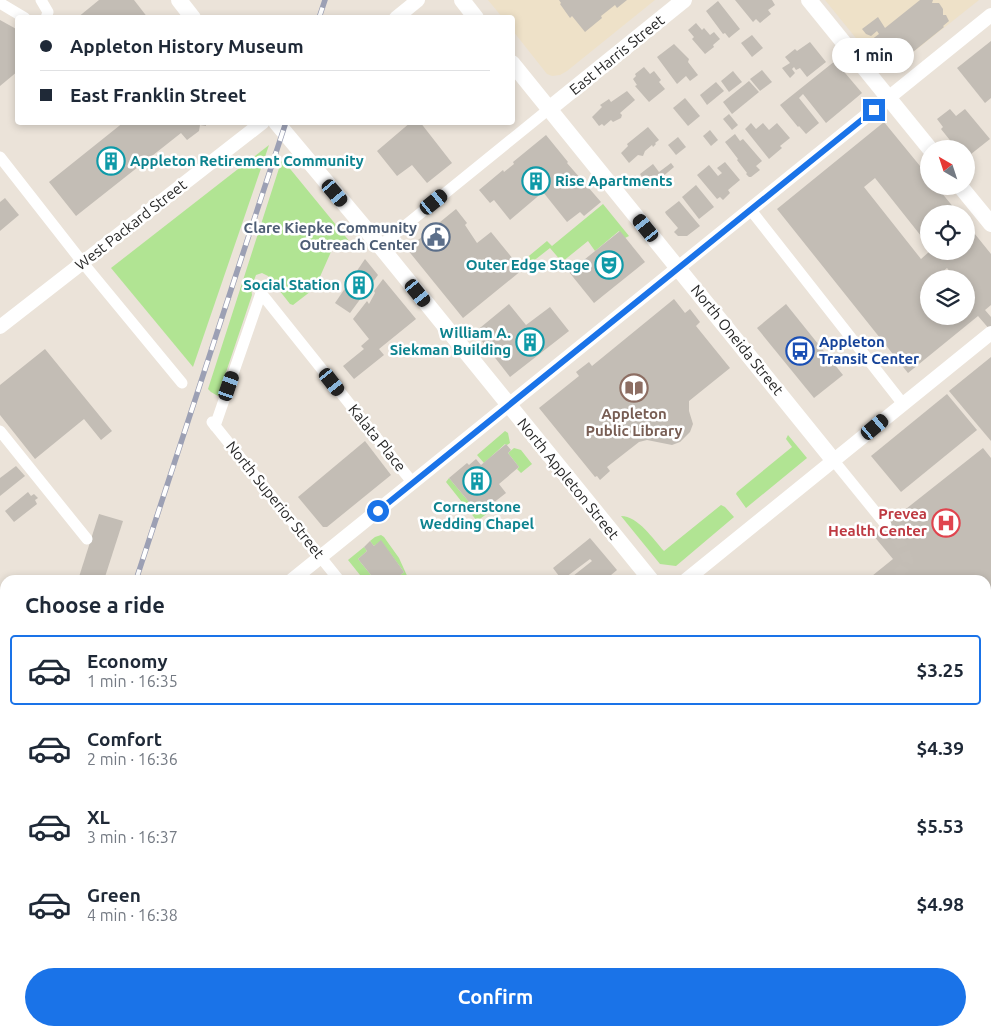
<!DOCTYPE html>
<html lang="en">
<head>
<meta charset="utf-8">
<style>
	body { margin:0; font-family:Ubuntu,sans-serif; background:#f2f2f3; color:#1f2937; height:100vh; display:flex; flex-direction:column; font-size:19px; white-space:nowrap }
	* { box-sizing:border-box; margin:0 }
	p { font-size:16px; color:#747a83 }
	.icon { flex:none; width:28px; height:28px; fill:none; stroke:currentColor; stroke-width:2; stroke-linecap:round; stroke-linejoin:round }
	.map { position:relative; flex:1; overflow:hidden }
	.panel { position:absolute; left:0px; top:575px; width:991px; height:461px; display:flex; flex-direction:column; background:#fff; border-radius:15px 15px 0 0; box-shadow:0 2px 8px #0003 }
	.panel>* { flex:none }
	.banner { position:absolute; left:15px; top:15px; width:500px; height:110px; border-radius:5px; box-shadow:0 2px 8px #0003; display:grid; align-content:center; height:110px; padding:0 25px; background:#fff }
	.needle { width:32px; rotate:321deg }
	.buttons { position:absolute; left:920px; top:140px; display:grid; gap:10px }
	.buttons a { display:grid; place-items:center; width:55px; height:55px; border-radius:50%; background:#fff; box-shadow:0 2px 8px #0003; font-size:25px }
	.end { position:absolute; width:22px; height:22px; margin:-11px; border:6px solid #1a73e8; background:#fff; box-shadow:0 0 0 2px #fff }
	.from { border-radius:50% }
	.bubble { position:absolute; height:35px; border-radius:18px; background:#fff; box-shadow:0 2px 8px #0003; font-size:16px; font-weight:700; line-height:35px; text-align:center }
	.car { position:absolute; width:15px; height:30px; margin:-15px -8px; border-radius:6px; box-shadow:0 0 4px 1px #0007; background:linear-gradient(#222 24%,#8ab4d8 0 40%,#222 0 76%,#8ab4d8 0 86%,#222 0) }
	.banner b { display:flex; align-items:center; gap:18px; height:48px; font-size:19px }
	.banner b+b { border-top:1px solid #e0e1e3 }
	.banner i { width:12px; height:12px; background:#1f2937 }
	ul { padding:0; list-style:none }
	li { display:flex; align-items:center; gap:15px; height:70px; margin:0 10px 8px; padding:0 15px; border:2px solid transparent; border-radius:5px }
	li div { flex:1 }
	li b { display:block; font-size:19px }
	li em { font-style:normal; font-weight:700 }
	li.selected { border-color:#1a73e8 }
	li>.icon { width:45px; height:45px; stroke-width:1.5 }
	h2 { padding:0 25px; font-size:22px; line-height:60px }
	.action { display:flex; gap:10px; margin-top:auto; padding:10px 25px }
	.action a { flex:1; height:58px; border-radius:30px; background:#1a73e8; color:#fff; font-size:20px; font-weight:700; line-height:58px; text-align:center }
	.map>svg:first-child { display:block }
	.education { fill:#eee1c8 }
	.green { fill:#b1e493 }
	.plaza { fill:#d7d3cc }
	.building { fill:#c3bdb5; fill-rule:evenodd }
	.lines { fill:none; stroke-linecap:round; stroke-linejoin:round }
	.minor-tunnel { stroke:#c4beb6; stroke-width:11; stroke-dasharray:11 5.5; stroke-linecap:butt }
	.minor { stroke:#fff; stroke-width:11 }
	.tertiary { stroke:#fff; stroke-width:14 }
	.secondary { stroke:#fff; stroke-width:16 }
	.primary { stroke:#f4cc55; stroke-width:18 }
	.rail-casing { stroke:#9ca0b4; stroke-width:5.5 }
	.rail { stroke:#fff; stroke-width:4; stroke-dasharray:11; stroke-linecap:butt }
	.route { stroke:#1a73e8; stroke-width:6 }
	.labels { text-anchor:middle; stroke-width:5; stroke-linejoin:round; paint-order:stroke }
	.street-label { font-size:15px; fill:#282828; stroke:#fff }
	.culture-label { font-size:15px; font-weight:bold; fill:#0d838f; stroke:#fff; text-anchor:end }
	.service-label { font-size:15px; font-weight:bold; fill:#4e5e75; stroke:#fff; text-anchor:end }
	.transit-label { font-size:15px; font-weight:bold; fill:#164399; stroke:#fff; text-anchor:start }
	.education-label { font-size:15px; font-weight:bold; fill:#785e54; stroke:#fff }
	.health-label { font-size:15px; font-weight:bold; fill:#be3a42; stroke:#fff; text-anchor:end }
</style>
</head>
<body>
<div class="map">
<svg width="991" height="1036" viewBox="0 0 991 1036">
	<rect width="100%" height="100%" fill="#ebe3d9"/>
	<!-- education -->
	<g class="education">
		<polygon points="488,0 655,0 567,71 560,75 552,76 547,74 513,31 512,18 502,17"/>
		<polygon points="825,0 979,0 892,69 881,69"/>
	</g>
	<!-- green -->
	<g class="green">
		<polygon points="269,145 193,367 111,268"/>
		<polygon points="282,159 350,242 334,245 315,288 293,305 290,304 268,276 262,273 256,275 251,288 252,295 218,396 211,392 208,389"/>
		<polygon points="603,204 629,236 625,238 619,231 595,251 588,241 562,262 550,248 522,270 518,265 547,241 552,246"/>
		<polygon points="505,431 508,433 510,443 507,445 505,444 484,463 477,455"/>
		<polygon points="788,435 807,458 746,508 736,494 737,492 792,447 786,439"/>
		<polygon points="514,448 521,450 532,464 521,473 517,469 519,467 508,453"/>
		<polygon points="449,478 479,514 493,503 496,507 477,521 446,482"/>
		<path d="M721 505 725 507 734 517 676 566 660 564 621 516C638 516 653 539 664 551Z"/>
		<polygon points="381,535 384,537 399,558 409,580 399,580 397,578 404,572 381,541 374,546 370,541 375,537"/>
		<polygon points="364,547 367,551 358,559 375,580 364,580 348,560"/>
		<polygon points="991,798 991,877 986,881 986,802"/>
	</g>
	<!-- plaza -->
	<polygon class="plaza" points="149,1031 221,1031 223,1036 145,1036 144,1034"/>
	<!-- building -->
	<g class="building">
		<polygon points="99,0 134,0 148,18 77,18"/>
		<polygon points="559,0 627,0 617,8 615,5 601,16 602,18 585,32 572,16 570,18 560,4 561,3"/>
		<polygon points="735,0 772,0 775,5 768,10 771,14 760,23 756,19 753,22"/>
		<polygon points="920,0 933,0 932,3 939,3 943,9 943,15 946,15 949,21 943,26 944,27 893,68 871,40 879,34 877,31 871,36 866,34 862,29 878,17 885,28"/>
		<polygon points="718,1 740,29 729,38 725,33 723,34 706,11"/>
		<polygon points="0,20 18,30 18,71 0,86"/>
		<polygon points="696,23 702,30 704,28 710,35 714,32 720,39 713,45 714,47 705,54 692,39 694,37 688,30"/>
		<polygon points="752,35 763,48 752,57 741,43"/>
		<polygon points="991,41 991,98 985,103 957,68"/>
		<polygon points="810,42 826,62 807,77 800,68 796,70 794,67 792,69 795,73 790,78 782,68 790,63 785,57 795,49 797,51"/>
		<polygon points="674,44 689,59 688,62 698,75 690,81 686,76 677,84 657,57"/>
		<polygon points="835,61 862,93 826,123 803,94 799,98 819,123 806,134 799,126 798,127 780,105"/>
		<polygon points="644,67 650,74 654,71 661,80 659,82 665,89 649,102 635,86 637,85 633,79 636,76 635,74"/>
		<polygon points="762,70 772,82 760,91 750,79"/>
		<polygon points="733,71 742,82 729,92 721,81"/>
		<polygon points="749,81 759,92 732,114 723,102"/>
		<polygon points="716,82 724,91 707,105 700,95"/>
		<polygon points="627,91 635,100 620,113 622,115 621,118 613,122 611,120 604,126 602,124 599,126 592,117 602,107 600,105 609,99 611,102"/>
		<polygon points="685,98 700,116 688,126 673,108"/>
		<polygon points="950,109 956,116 965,109 990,139 966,158 966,149 957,149 941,129 943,127 937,119"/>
		<polygon points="729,114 738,125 732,130 723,119"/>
		<polygon points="124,122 206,122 206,126 200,125 199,131 187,140 181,133 76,216 49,182"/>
		<polygon points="411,122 420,122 452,163 427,183 412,165 397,176 377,151"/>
		<path d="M884 122 929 177V186H936L959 214H929V246L875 178 864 187 921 259 930 251H966V223L991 254V305L985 310 991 317V331L978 316 908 373 777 209ZM947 268 956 279H966V316H929V279H937L936 277Z"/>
		<polygon points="751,123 756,129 763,123 769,130 777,123 790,138 780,146 782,148 769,159 745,129"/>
		<polygon points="648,127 659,140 655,143 656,144 653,147 652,145 645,151 643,156 638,155 629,163 621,153 628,146 627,144"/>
		<polygon points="710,130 718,140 711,146 703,136"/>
		<polygon points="735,134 740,141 743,139 762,161 756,166 760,170 751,177 749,177 746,174 747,173 737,160 738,159 725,142"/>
		<polygon points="546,135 568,162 567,163 601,202 584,216 580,212 567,222 543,192 510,220 494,200 490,203 479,190 503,170 504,172 514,164 513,162"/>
		<polygon points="678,137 686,147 676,155 668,145"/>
		<polygon points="725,162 740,180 728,190 730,193 723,200 720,197 717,199 697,175 709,165 718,176 722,173 717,168"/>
		<polygon points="671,163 674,167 648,189 644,184 646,183 640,174 653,164 659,172"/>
		<polygon points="696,185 714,207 699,219 682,197"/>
		<polygon points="5,198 19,215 0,231 0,202"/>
		<polygon points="679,201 700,226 687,236 678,236 674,232 678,228 666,214 665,212"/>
		<polygon points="456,209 467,223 465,225 477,243 491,232 522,270 463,318 407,249"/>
		<polygon points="620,231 645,262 594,303 569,272"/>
		<polygon points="365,259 378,275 350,313 335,303"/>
		<polygon points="383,279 416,319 379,349 384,355 354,379 343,366 364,349 361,346 369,339 353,319 367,301 369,304 375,293 374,291"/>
		<polygon points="674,299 685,313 690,309 700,322 696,326 730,368 689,401 689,411 693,424 690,432 680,442 672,445 647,440 639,442 607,467 610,471 600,480 597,476 595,477 539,408 579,376 576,372 589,362 592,366"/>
		<polygon points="509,304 526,325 550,307 569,331 510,377 475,332"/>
		<polygon points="786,304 843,375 814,398 757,328"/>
		<polygon points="45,349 112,431 101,440 84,419 35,459 0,415 0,385"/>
		<polygon points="991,357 991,441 949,391"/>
		<polygon points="947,394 977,430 901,492 871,456"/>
		<polygon points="365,441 391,475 327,527 323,527 298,497"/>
		<polygon points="506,444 511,450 508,453 519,467 499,484 506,493 479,514 449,478 467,463 469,465 476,459 481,465"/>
		<polygon points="983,448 991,458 991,622 989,619 986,622 986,580 867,580 893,559 873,535"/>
		<polygon points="16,466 25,476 0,496 0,478"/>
		<polygon points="28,492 31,496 34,494 38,498 35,500 37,504 14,522 5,511"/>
		<polygon points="99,514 123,521 104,580 78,580"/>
		<polygon points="590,538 617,570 605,580 568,580 592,561 590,559 562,580 553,568"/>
		<polygon points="381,540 404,572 397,578 399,580 375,580 358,559 367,551 364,547 370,541 374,546"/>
		<polygon points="991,709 991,798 986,802 986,713"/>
		<polygon points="991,881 991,937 986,941 986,885"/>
		<polygon points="298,1031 315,1031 309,1036 302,1036"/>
		<polygon points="337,1031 447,1031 451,1036 331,1036"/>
		<polygon points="468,1031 494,1031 488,1036 472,1036"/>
		<polygon points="588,1031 681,1031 685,1036 582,1036"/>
		<polygon points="730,1031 919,1031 913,1036 733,1036"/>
	</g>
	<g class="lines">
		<!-- minor-tunnel -->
		<polyline class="minor-tunnel" points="886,525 902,546 908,561 904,568 891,580"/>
		<!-- minor -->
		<g class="minor">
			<polyline points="41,0 48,12 46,18"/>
			<polyline points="0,3 25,18"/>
			<polyline points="0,157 83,263 182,383"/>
			<polyline points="750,209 903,404"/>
			<polyline points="380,246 549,109"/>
			<polyline points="212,422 339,580"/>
			<polyline points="215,426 261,293 412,482"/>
			<polyline points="0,431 87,539"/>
			<polyline points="834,461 886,525"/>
			<polyline points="31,1031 40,1036"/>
			<polyline points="706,1031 710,1036"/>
			<polyline points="104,1036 120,1031"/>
		</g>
		<!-- tertiary -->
		<g class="tertiary">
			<polyline points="396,18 418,0"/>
			<polyline points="0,327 263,122"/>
			<polyline points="292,580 991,15"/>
			<polyline points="686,580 991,333"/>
			<polyline points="0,678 5,684"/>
			<polyline points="0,816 5,812"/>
			<polyline points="256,1031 261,1036"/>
			<polyline points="945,1036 950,1031"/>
		</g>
		<!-- secondary -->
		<g class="secondary">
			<polyline points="179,0 193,18"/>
			<polyline points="462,0 476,18"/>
			<polyline points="809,0 930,149"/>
			<polyline points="512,63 834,461"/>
			<polyline points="549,109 684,0"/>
			<polyline points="276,122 380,246 651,580"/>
			<polyline points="960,186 991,224"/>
		</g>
		<!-- primary -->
		<g class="primary">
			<polyline points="986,673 991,669"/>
			<polyline points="986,980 991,986"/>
			<polyline points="986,1002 991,1008"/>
			<polyline points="536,1036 542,1031"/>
		</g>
		<!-- rail casing -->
		<g class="rail-casing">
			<g id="rail">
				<polyline points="319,18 325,0"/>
				<polyline points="136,580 286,122"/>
				<polyline points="0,1001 5,986"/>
			</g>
		</g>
		<!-- rail -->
		<use href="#rail" class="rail"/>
	</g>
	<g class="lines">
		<!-- route -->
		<polyline class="route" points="378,511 874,110"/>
	</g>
	<!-- icons -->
	<defs>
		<g id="building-ring" transform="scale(1.4375)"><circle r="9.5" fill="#fff" stroke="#0f9aa8" stroke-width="1.5"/><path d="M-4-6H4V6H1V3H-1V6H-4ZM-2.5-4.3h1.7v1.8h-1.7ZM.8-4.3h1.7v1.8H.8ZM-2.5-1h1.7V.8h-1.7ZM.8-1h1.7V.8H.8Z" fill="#0f9aa8"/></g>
		<g id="civic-ring" transform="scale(1.4375)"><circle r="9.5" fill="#fff" stroke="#5c6f8a" stroke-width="1.5"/><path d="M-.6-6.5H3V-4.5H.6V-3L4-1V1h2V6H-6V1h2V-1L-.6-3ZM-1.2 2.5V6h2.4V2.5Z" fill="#5c6f8a"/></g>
		<g id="theatre-ring" transform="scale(1.4375)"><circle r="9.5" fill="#fff" stroke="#0f9aa8" stroke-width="1.5"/><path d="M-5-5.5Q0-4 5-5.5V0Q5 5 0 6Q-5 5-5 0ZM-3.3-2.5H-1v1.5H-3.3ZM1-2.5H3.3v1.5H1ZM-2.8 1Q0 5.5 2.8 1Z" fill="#0f9aa8"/></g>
		<g id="bus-ring" transform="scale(1.4375)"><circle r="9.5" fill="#fff" stroke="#1a4fb4" stroke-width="1.5"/><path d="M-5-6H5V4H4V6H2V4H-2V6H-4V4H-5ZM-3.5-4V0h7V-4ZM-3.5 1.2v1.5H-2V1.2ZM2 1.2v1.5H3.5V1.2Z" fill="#1a4fb4"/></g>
		<g id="library-ring" transform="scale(1.4375)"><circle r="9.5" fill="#fff" stroke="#8d6e63" stroke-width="1.5"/><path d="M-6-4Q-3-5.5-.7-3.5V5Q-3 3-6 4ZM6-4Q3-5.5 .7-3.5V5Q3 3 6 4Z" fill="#8d6e63"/></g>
		<g id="hospital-ring" transform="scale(1.4375)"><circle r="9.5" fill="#fff" stroke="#e0444e" stroke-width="1.5"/><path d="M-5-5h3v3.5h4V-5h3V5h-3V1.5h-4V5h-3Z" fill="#e0444e"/></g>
	</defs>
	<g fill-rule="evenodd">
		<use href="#building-ring" x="111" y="161"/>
		<use href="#building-ring" x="536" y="181"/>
		<use href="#civic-ring" x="436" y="237"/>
		<use href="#theatre-ring" x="609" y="265"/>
		<use href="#building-ring" x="359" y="285"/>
		<use href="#building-ring" x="530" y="342"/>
		<use href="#bus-ring" x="800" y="351"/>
		<use href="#library-ring" x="634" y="388"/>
		<use href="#building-ring" x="477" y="481"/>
		<use href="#hospital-ring" x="946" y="523"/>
	</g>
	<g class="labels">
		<!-- street labels -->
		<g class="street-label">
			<text transform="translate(617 55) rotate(-39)" y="5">East Harris Street</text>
			<text transform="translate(131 225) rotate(-38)" y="5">West Packard Street</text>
			<text transform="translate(737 340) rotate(51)" y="5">North Oneida Street</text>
			<text transform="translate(377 438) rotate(51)" y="5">Kalata Place</text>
			<text transform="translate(568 479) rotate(51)" y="5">North Appleton Street</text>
			<text transform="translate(275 500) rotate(51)" y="5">North Superior Street</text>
		</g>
		<!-- culture labels -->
		<g class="culture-label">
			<text x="130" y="166" text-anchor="start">Appleton Retirement Community</text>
			<text x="555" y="186" text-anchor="start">Rise Apartments</text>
			<text x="590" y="270">Outer Edge Stage</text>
			<text x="340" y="290">Social Station</text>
			<text x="511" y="338">William A.<tspan x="511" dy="17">Siekman Building</tspan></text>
			<text x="477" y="512" text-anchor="middle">Cornerstone<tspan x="477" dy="17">Wedding Chapel</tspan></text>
		</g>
		<!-- service labels -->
		<g class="service-label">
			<text x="417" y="233">Clare Kiepke Community<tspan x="417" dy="17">Outreach Center</tspan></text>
		</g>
		<!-- transit labels -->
		<g class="transit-label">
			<text x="819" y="347">Appleton<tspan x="819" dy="17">Transit Center</tspan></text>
		</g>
		<!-- education labels -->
		<g class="education-label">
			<text x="634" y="419">Appleton<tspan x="634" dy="17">Public Library</tspan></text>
		</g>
		<!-- health labels -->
		<g class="health-label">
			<text x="927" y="519">Prevea<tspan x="927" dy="17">Health Center</tspan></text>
		</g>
	</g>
</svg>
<div class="buttons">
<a><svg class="needle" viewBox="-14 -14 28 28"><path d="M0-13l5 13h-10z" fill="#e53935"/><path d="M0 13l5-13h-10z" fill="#747a83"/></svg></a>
<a><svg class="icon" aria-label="locate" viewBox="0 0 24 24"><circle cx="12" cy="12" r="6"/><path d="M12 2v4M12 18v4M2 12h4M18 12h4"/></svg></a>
<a><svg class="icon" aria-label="layers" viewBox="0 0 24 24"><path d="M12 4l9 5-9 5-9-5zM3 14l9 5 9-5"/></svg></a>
</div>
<i class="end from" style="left:378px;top:511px"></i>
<i class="end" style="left:874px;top:110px"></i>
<div class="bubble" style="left:832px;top:38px;width:82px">1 min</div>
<i class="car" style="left:335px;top:193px;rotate:140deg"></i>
<i class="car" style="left:434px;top:202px;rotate:51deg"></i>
<i class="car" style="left:646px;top:228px;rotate:321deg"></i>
<i class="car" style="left:418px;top:293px;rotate:141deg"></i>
<i class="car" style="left:332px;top:382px;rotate:142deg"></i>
<i class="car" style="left:229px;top:386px;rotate:19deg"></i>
<i class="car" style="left:875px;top:427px;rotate:50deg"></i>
<div class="banner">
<b><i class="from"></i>Appleton History Museum</b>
<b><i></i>East Franklin Street</b>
</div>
<section class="panel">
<h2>Choose a ride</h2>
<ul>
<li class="selected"><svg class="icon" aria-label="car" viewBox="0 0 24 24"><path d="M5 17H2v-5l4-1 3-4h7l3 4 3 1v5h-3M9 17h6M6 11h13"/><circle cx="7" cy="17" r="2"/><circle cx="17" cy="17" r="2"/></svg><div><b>Economy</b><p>1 min · 16:35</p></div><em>$3.25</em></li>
<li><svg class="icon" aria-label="car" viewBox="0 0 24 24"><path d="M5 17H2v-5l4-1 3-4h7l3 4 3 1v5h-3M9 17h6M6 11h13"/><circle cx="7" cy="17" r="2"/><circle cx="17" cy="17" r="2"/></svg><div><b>Comfort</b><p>2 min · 16:36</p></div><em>$4.39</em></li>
<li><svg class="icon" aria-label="car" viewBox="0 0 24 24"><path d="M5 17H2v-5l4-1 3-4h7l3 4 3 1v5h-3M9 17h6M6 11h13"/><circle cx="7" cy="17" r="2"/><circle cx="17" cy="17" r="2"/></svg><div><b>XL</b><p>3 min · 16:37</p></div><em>$5.53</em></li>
<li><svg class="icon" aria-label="car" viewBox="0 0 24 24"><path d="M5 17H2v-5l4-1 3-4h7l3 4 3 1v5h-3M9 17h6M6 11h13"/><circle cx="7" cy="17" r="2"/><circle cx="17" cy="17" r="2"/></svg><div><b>Green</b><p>4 min · 16:38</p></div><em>$4.98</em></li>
</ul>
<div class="action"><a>Confirm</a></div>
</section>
</div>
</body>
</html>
